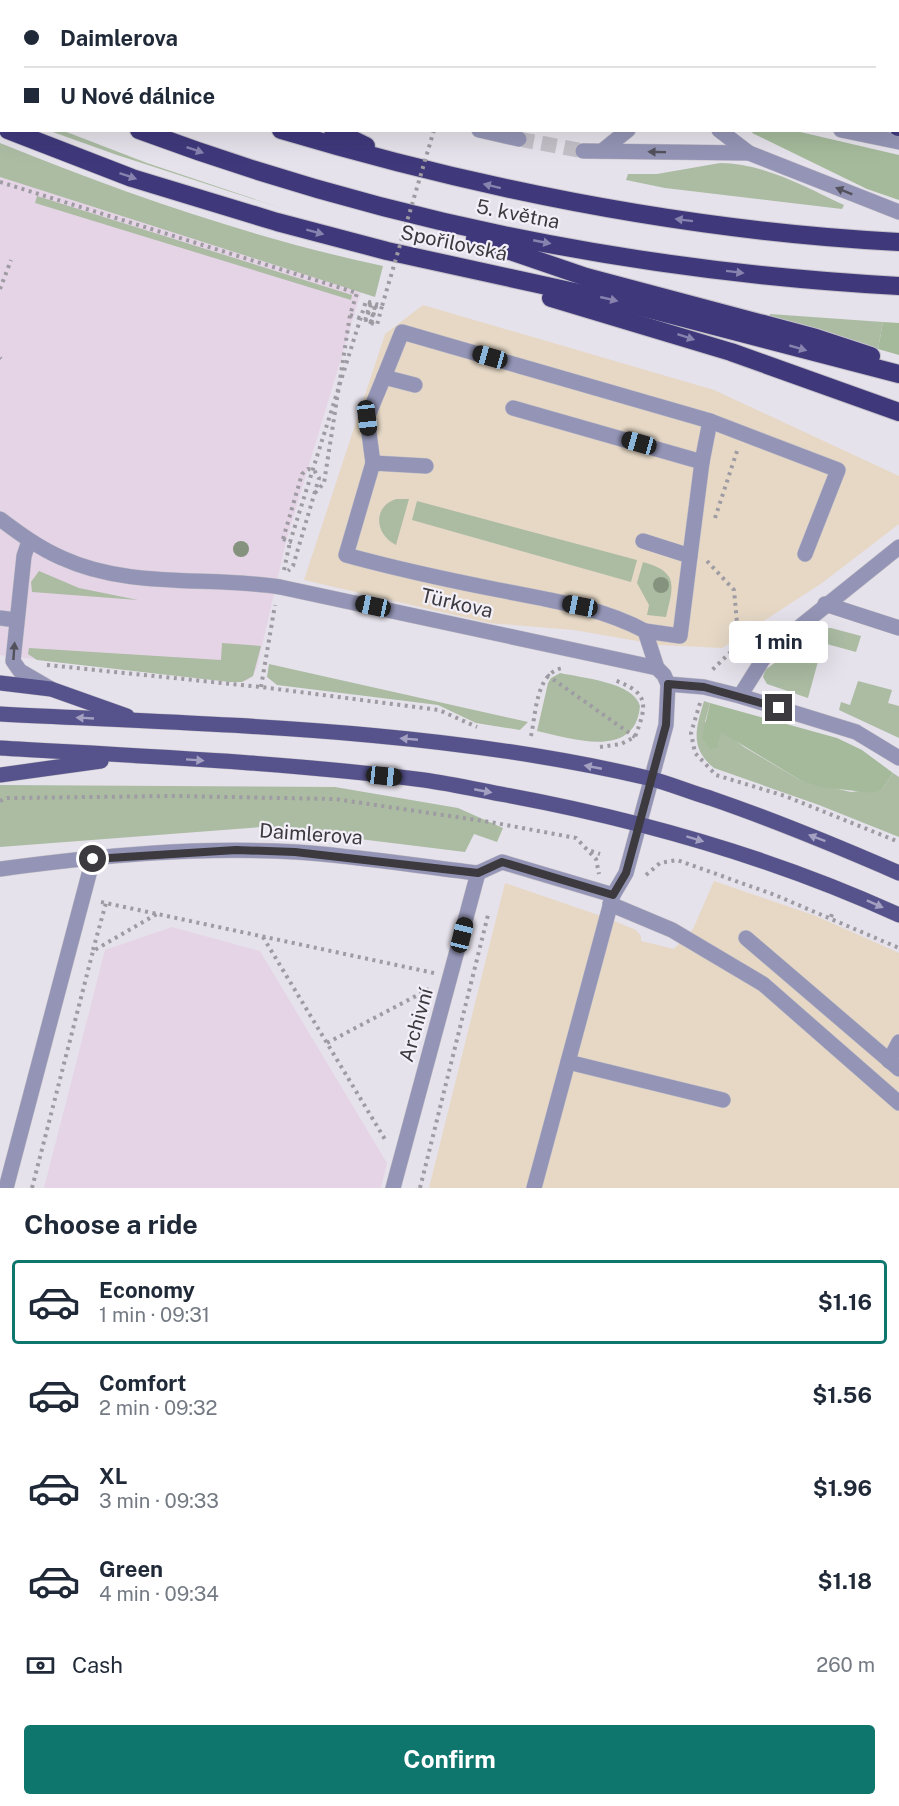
<!DOCTYPE html>
<html lang="en">
<head>
<meta charset="utf-8">
<style>
	body { margin:0; font-family:"Public Sans",sans-serif; background:#f6f6f7; color:#1f2937; height:100vh; display:flex; flex-direction:column; font-size:22px; white-space:nowrap }
	* { box-sizing:border-box; margin:0 }
	p { font-size:20px; color:#747a83 }
	.icon { flex:none; width:33px; height:33px; fill:none; stroke:currentColor; stroke-width:2; stroke-linecap:round; stroke-linejoin:round }
	.map { position:relative; height:1188px; overflow:hidden }
	.panel { display:flex; flex-direction:column; background:#fff; flex:1 }
	.panel>* { flex:none }
	.top-card { position:absolute; left:0px; top:0px; width:900px; height:132px; box-shadow:0 6px 24px #0002; display:grid; align-content:center; height:132px; padding:0 24px; background:#fff }
	.end { position:absolute; width:27px; height:27px; margin:-14px; border:8px solid #3c3a3e; background:#fff; box-shadow:0 0 0 3px #fff }
	.from { border-radius:50% }
	.bubble { position:absolute; height:42px; border-radius:6px; background:#fff; box-shadow:0 6px 24px #0002; font-size:20px; font-weight:700; line-height:42px; text-align:center }
	.car { position:absolute; width:18px; height:36px; margin:-18px -9px; border-radius:8px; box-shadow:0 0 4px 2px #0007; background:linear-gradient(#222 24%,#8ab4d8 0 40%,#222 0 76%,#8ab4d8 0 86%,#222 0) }
	.top-card b { display:flex; align-items:center; gap:21px; height:57px; font-size:22px }
	.top-card b+b { border-top:2px solid #e0e1e3 }
	.top-card i { width:15px; height:15px; background:#1f2937 }
	ul { padding:0; list-style:none }
	li { display:flex; align-items:center; gap:18px; height:84px; margin:0 12px 9px; padding:0 12px; border:3px solid transparent; border-radius:6px }
	li div { flex:1 }
	li b { display:block; font-size:22px }
	li em { font-style:normal; font-weight:700 }
	li.active { border-color:#0f766e }
	li>.icon { width:54px; height:54px; stroke-width:1.5 }
	h2 { padding:0 24px; font-size:27px; line-height:72px }
	.pay { display:flex; align-items:center; gap:15px; height:66px; padding:0 24px; font-size:22px }
	.pay p { margin-inline-start:auto }
	.button { display:flex; gap:12px; margin-top:auto; padding:12px 24px }
	.button a { flex:1; height:69px; border-radius:6px; background:#0f766e; color:#fff; font-size:24px; font-weight:700; line-height:69px; text-align:center }
	.map>svg:first-child { display:block }
	.commercial { fill:#e5d4e6 }
	.industrial { fill:#e6d8c5 }
	.green { fill:#abbca3 }
	.forest { fill:#a5ba9b }
	.lines { fill:none; stroke-linecap:round; stroke-linejoin:round }
	.minor-tunnel { stroke:#c4c0c8; stroke-width:15; stroke-dasharray:15 8; stroke-linecap:butt }
	.minor-casing { stroke:#c4c0c8; stroke-width:16 }
	.major-casing { stroke:#c4c0c8; stroke-width:16 }
	.highway-casing { stroke:#c4c0c8; stroke-width:20 }
	.path { stroke:#9e9ba2; stroke-width:4; stroke-dasharray:3 4.5; stroke-linecap:butt }
	.minor { stroke:#9495b6; stroke-width:15 }
	.major { stroke:#55528c; stroke-width:15 }
	.highway { stroke:#3f397c; stroke-width:18 }
	.path-bridge { stroke:#9e9ba2; stroke-width:4; stroke-dasharray:3 4.5; stroke-linecap:butt }
	.tree { fill:#85937e }
	.oneway { fill:#8782ae }
	.oneway2 { fill:#52515c }
	.oneway3 { fill:#a4a0c2 }
	.route { stroke:#3c3a3e; stroke-width:8 }
	.labels { text-anchor:middle; stroke-width:4.5; stroke-linejoin:round; paint-order:stroke }
	.street-label { font-size:20px; fill:#3c3a3e; stroke:#f3eff9 }
</style>
</head>
<body>
<div class="map">
<svg width="899" height="1188" viewBox="0 0 899 1188">
	<rect width="100%" height="100%" fill="#e6e2eb"/>
	<!-- commercial -->
	<g class="commercial">
		<polygon points="0,177 361,292 287,538 257,667 253,676 246,681 230,682 0,655"/>
		<polygon points="172,927 260,951 387,1163 381,1188 44,1188 105,950"/>
	</g>
	<!-- industrial -->
	<g class="industrial">
		<polygon points="423,305 714,390 899,476 899,524 822,583 722,648 660,645 574,630 489,623 304,580 385,334"/>
		<polygon points="714,881 816,916 899,953 899,1188 429,1188 505,883 607,918 636,930 641,936 641,941 674,949 693,929"/>
	</g>
	<!-- green -->
	<g class="green">
		<polygon points="50,131 64,131 147,163 287,210 117,155"/>
		<path d="M0 143C123 193 252 238 383 266L375 297 0 177Z"/>
		<path d="M720 163C763 163 806 187 844 205L842 209 665 188 626 180 628 174H657Z"/>
		<polygon points="37,196 352,295 351,300 35,203"/>
		<polygon points="770,314 883,322 878,349 769,318"/>
		<path d="M396 499H409L396 545C375 535 372 507 396 499Z"/>
		<polygon points="417,501 637,560 631,582 412,520"/>
		<path d="M643 562C680 572 673 587 666 617L647 615 649 605 637 583Z"/>
		<polygon points="39,571 79,588 138,600 32,592 31,582"/>
		<polygon points="822,628 831,628 861,636 856,652 823,643 808,698 767,684 763,677 765,670"/>
		<polygon points="222,643 261,646 253,676 242,682 230,682 37,660 28,654 29,648 221,660"/>
		<polygon points="269,664 528,722 520,730 476,723 438,705 277,685 267,677"/>
		<path d="M560 673C582 678 634 682 640 706 635 761 571 738 537 731L548 683 551 678Z"/>
		<polygon points="858,681 892,690 888,703 899,706 899,738 839,710 841,702 850,705"/>
		<path d="M704 701 710 703 705 722 726 733 744 747 800 780 851 792 883 788 893 773 899 777V837L819 805 714 768C689 748 696 728 704 701Z"/>
		<polygon points="0,785 335,787 458,808 503,828 497,842 474,834 465,852 262,827 0,847"/>
	</g>
	<!-- forest -->
	<g class="forest">
		<polygon points="580,0 899,0 899,107 898,2"/>
		<polygon points="754,131 796,131 899,155 899,200 867,189 752,133"/>
		<polygon points="883,322 899,323 899,355 878,349"/>
		<polygon points="710,703 837,738 862,750 893,773 883,788 873,793 821,787 800,780 721,732 717,748 710,749 702,738"/>
	</g>
	<g class="lines">
		<!-- minor-tunnel -->
		<polyline class="minor-tunnel" points="519,139 583,151"/>
		<!-- minor casing -->
		<g class="minor-casing">
			<g id="minor">
				<polyline points="314,0 316,2"/>
				<polyline points="479,130 519,139"/>
				<polyline points="719,130 749,153"/>
				<polyline points="841,130 899,142"/>
				<polyline points="583,151 749,153 899,212"/>
				<polyline points="602,151 628,130"/>
				<polyline points="384,377 402,332 710,421 838,470 805,554"/>
				<polyline points="513,408 702,462 690,556"/>
				<polyline points="702,462 710,421"/>
				<polyline points="373,463 367,418 384,377 415,385"/>
				<path d="M426 466 373 463 346 555C397 569 448 580 499 590 549 600 600 607 645 631L657 668"/>
				<path d="M0 519C20 534 39 548 62 558 129 589 209 576 280 587L657 668 664 675 668 684 666 725 626 873 613 895 534 1188"/>
				<polyline points="29,541 24,556 13,661 20,671 51,689"/>
				<polyline points="643,541 690,556 680,636 645,631"/>
				<polyline points="825,604 899,628"/>
				<polyline points="0,618 16,620"/>
				<polyline points="668,684 704,687 740,696 856,732 899,758"/>
				<polyline points="740,696 767,653 899,547"/>
				<path d="M0 869C97 856 198 846 296 852 357 856 417 866 478 873L502 862 613 895"/>
				<polyline points="610,904 672,930 763,984 899,1103"/>
				<polyline points="746,938 899,1069"/>
				<polyline points="889,1061 899,1042"/>
				<polyline points="568,1062 723,1100"/>
				<polyline points="6,1188 93,859"/>
				<polyline points="393,1188 478,873"/>
			</g>
		</g>
		<!-- major casing -->
		<g class="major-casing">
			<g id="major">
				<polyline points="0,683 51,689 127,716"/>
				<path d="M0 714C216 725 436 728 648 778 669 783 689 792 710 798 774 820 837 846 899 873"/>
				<path d="M0 748C141 756 284 762 424 780 452 784 479 790 506 795 641 820 774 858 899 915"/>
				<polyline points="0,775 101,761"/>
			</g>
		</g>
		<!-- highway casing -->
		<g class="highway-casing">
			<g id="highway">
				<polyline points="75,0 78,2"/>
				<polyline points="486,0 494,2"/>
				<polyline points="0,24 2,24"/>
				<polyline points="0,74 2,75"/>
				<polyline points="898,127 899,127"/>
				<polyline points="8,130 132,178 277,222 387,251 634,305 899,374"/>
				<path d="M139 130C383 221 640 272 899 286"/>
				<path d="M281 130C482 190 689 231 899 242"/>
				<polyline points="333,130 366,146"/>
				<polyline points="475,239 586,277 816,338 871,356"/>
				<polyline points="551,298 731,352 899,412"/>
			</g>
		</g>
		<!-- path -->
		<g class="path">
			<polyline points="882,0 886,2"/>
			<polyline points="898,7 899,7"/>
			<polyline points="0,182 357,293 350,315 324,483 315,493"/>
			<polyline points="0,289 11,260"/>
			<polyline points="350,315 366,320 371,305 375,306 371,322 365,321 370,304 376,306 371,323"/>
			<polyline points="371,323 377,325 382,306"/>
			<polyline points="0,358 1,359"/>
			<polyline points="715,518 737,451"/>
			<polyline points="283,539 302,474 308,469 314,470 319,478 293,566 288,571"/>
			<polyline points="707,561 734,590 739,644 710,672"/>
			<polyline points="284,570 290,542"/>
			<polyline points="739,644 769,625"/>
			<polyline points="47,665 261,687 439,710 477,727"/>
			<polyline points="547,675 635,737"/>
			<polyline points="261,687 275,605"/>
			<polyline points="700,703 691,733 695,753 716,775 785,796 899,842"/>
			<path d="M531 736C536 713 536 672 563 668"/>
			<path d="M600 747 621 744 635 737C647 705 650 693 614 680"/>
			<polyline points="0,801 7,798 175,796 335,799 490,822 576,838 596,859 599,874"/>
			<polyline points="591,851 600,854"/>
			<polyline points="646,875 660,863 677,860 775,895 899,948"/>
			<polyline points="101,902 434,973"/>
			<polyline points="831,917 833,911"/>
			<polyline points="263,937 386,1141"/>
			<polyline points="93,950 106,903"/>
			<polyline points="327,1043 429,989"/>
			<polyline points="32,1188 93,951 157,914"/>
			<polyline points="420,1188 488,915"/>
		</g>
		<!-- minor -->
		<use href="#minor" class="minor"/>
		<!-- major -->
		<use href="#major" class="major"/>
		<!-- highway -->
		<use href="#highway" class="highway"/>
		<!-- path-bridge -->
		<polyline class="path-bridge" points="283,539 290,542 366,301 382,306 434,130"/>
	</g>
	<!-- trees -->
	<g class="tree">
		<circle cx="241" cy="549" r="8"/>
		<circle cx="661" cy="585" r="8"/>
	</g>
	<!-- one-way arrows -->
	<defs><path id="oneway-solid" d="M-6-.8H1V-3.2L6.5 0L1 3.2V.8H-6Z" transform="scale(1.5)"/></defs>
	<g class="oneway">
		<use href="#oneway-solid" transform="translate(195 150) rotate(19)"/>
		<use href="#oneway-solid" transform="translate(128 176) rotate(19)"/>
		<use href="#oneway-solid" transform="translate(492 186) rotate(-166)"/>
		<use href="#oneway-solid" transform="translate(684 220) rotate(-173)"/>
		<use href="#oneway-solid" transform="translate(315 232) rotate(15)"/>
		<use href="#oneway-solid" transform="translate(542 242) rotate(11)"/>
		<use href="#oneway-solid" transform="translate(735 272) rotate(7)"/>
		<use href="#oneway-solid" transform="translate(609 299) rotate(13)"/>
		<use href="#oneway-solid" transform="translate(686 337) rotate(18)"/>
		<use href="#oneway-solid" transform="translate(798 348) rotate(16)"/>
	</g>
	<g class="oneway2">
		<use href="#oneway-solid" transform="translate(657 152) rotate(-179)"/>
		<use href="#oneway-solid" transform="translate(844 191) rotate(-158)"/>
		<use href="#oneway-solid" transform="translate(14 651) rotate(-86)"/>
	</g>
	<g class="oneway3">
		<use href="#oneway-solid" transform="translate(85 718) rotate(-177)"/>
		<use href="#oneway-solid" transform="translate(409 739) rotate(-175)"/>
		<use href="#oneway-solid" transform="translate(195 760) rotate(4)"/>
		<use href="#oneway-solid" transform="translate(593 767) rotate(-169)"/>
		<use href="#oneway-solid" transform="translate(483 791) rotate(11)"/>
		<use href="#oneway-solid" transform="translate(817 838) rotate(-159)"/>
		<use href="#oneway-solid" transform="translate(695 839) rotate(17)"/>
		<use href="#oneway-solid" transform="translate(875 904) rotate(24)"/>
	</g>
	<g class="lines">
		<!-- route -->
		<polyline class="route" points="93,859 236,850 295,852 478,873 502,862 613,895 626,873 666,725 668,684 704,687 779,708"/>
	</g>
	<g class="labels">
		<!-- street labels -->
		<g class="street-label">
			<text transform="translate(518 214) rotate(11)" y="7">5. května</text>
			<text transform="translate(454 243) rotate(12)" y="7">Spořilovská</text>
			<text transform="translate(457 603) rotate(13)" y="7">Türkova</text>
			<text transform="translate(311 834) rotate(4)" y="7">Daimlerova</text>
			<text transform="translate(416 1025) rotate(-74)" y="7">Archivní</text>
		</g>
	</g>
</svg>
<i class="end from" style="left:93px;top:859px"></i>
<i class="end" style="left:779px;top:708px"></i>
<div class="bubble" style="left:729px;top:621px;width:99px">1 min</div>
<i class="car" style="left:490px;top:357px;rotate:286deg"></i>
<i class="car" style="left:367px;top:418px;rotate:173deg"></i>
<i class="car" style="left:639px;top:443px;rotate:286deg"></i>
<i class="car" style="left:373px;top:606px;rotate:282deg"></i>
<i class="car" style="left:580px;top:606px;rotate:281deg"></i>
<i class="car" style="left:384px;top:776px;rotate:96deg"></i>
<i class="car" style="left:462px;top:935px;rotate:14deg"></i>
<div class="top-card">
<b><i class="from"></i>Daimlerova</b>
<b><i></i>U Nové dálnice</b>
</div>
</div>
<section class="panel">
<h2>Choose a ride</h2>
<ul>
<li class="active"><svg class="icon" aria-label="car" viewBox="0 0 24 24"><path d="M5 17H2v-5l4-1 3-4h7l3 4 3 1v5h-3M9 17h6M6 11h13"/><circle cx="7" cy="17" r="2"/><circle cx="17" cy="17" r="2"/></svg><div><b>Economy</b><p>1 min · 09:31</p></div><em>$1.16</em></li>
<li><svg class="icon" aria-label="car" viewBox="0 0 24 24"><path d="M5 17H2v-5l4-1 3-4h7l3 4 3 1v5h-3M9 17h6M6 11h13"/><circle cx="7" cy="17" r="2"/><circle cx="17" cy="17" r="2"/></svg><div><b>Comfort</b><p>2 min · 09:32</p></div><em>$1.56</em></li>
<li><svg class="icon" aria-label="car" viewBox="0 0 24 24"><path d="M5 17H2v-5l4-1 3-4h7l3 4 3 1v5h-3M9 17h6M6 11h13"/><circle cx="7" cy="17" r="2"/><circle cx="17" cy="17" r="2"/></svg><div><b>XL</b><p>3 min · 09:33</p></div><em>$1.96</em></li>
<li><svg class="icon" aria-label="car" viewBox="0 0 24 24"><path d="M5 17H2v-5l4-1 3-4h7l3 4 3 1v5h-3M9 17h6M6 11h13"/><circle cx="7" cy="17" r="2"/><circle cx="17" cy="17" r="2"/></svg><div><b>Green</b><p>4 min · 09:34</p></div><em>$1.18</em></li>
</ul>
<div class="pay"><svg class="icon" aria-label="cash" viewBox="0 0 24 24"><path d="M3 7h18v10H3z"/><circle cx="12" cy="12" r="2"/></svg>Cash<p>260 m</p></div>
<div class="button"><a>Confirm</a></div>
</section>
</body>
</html>
